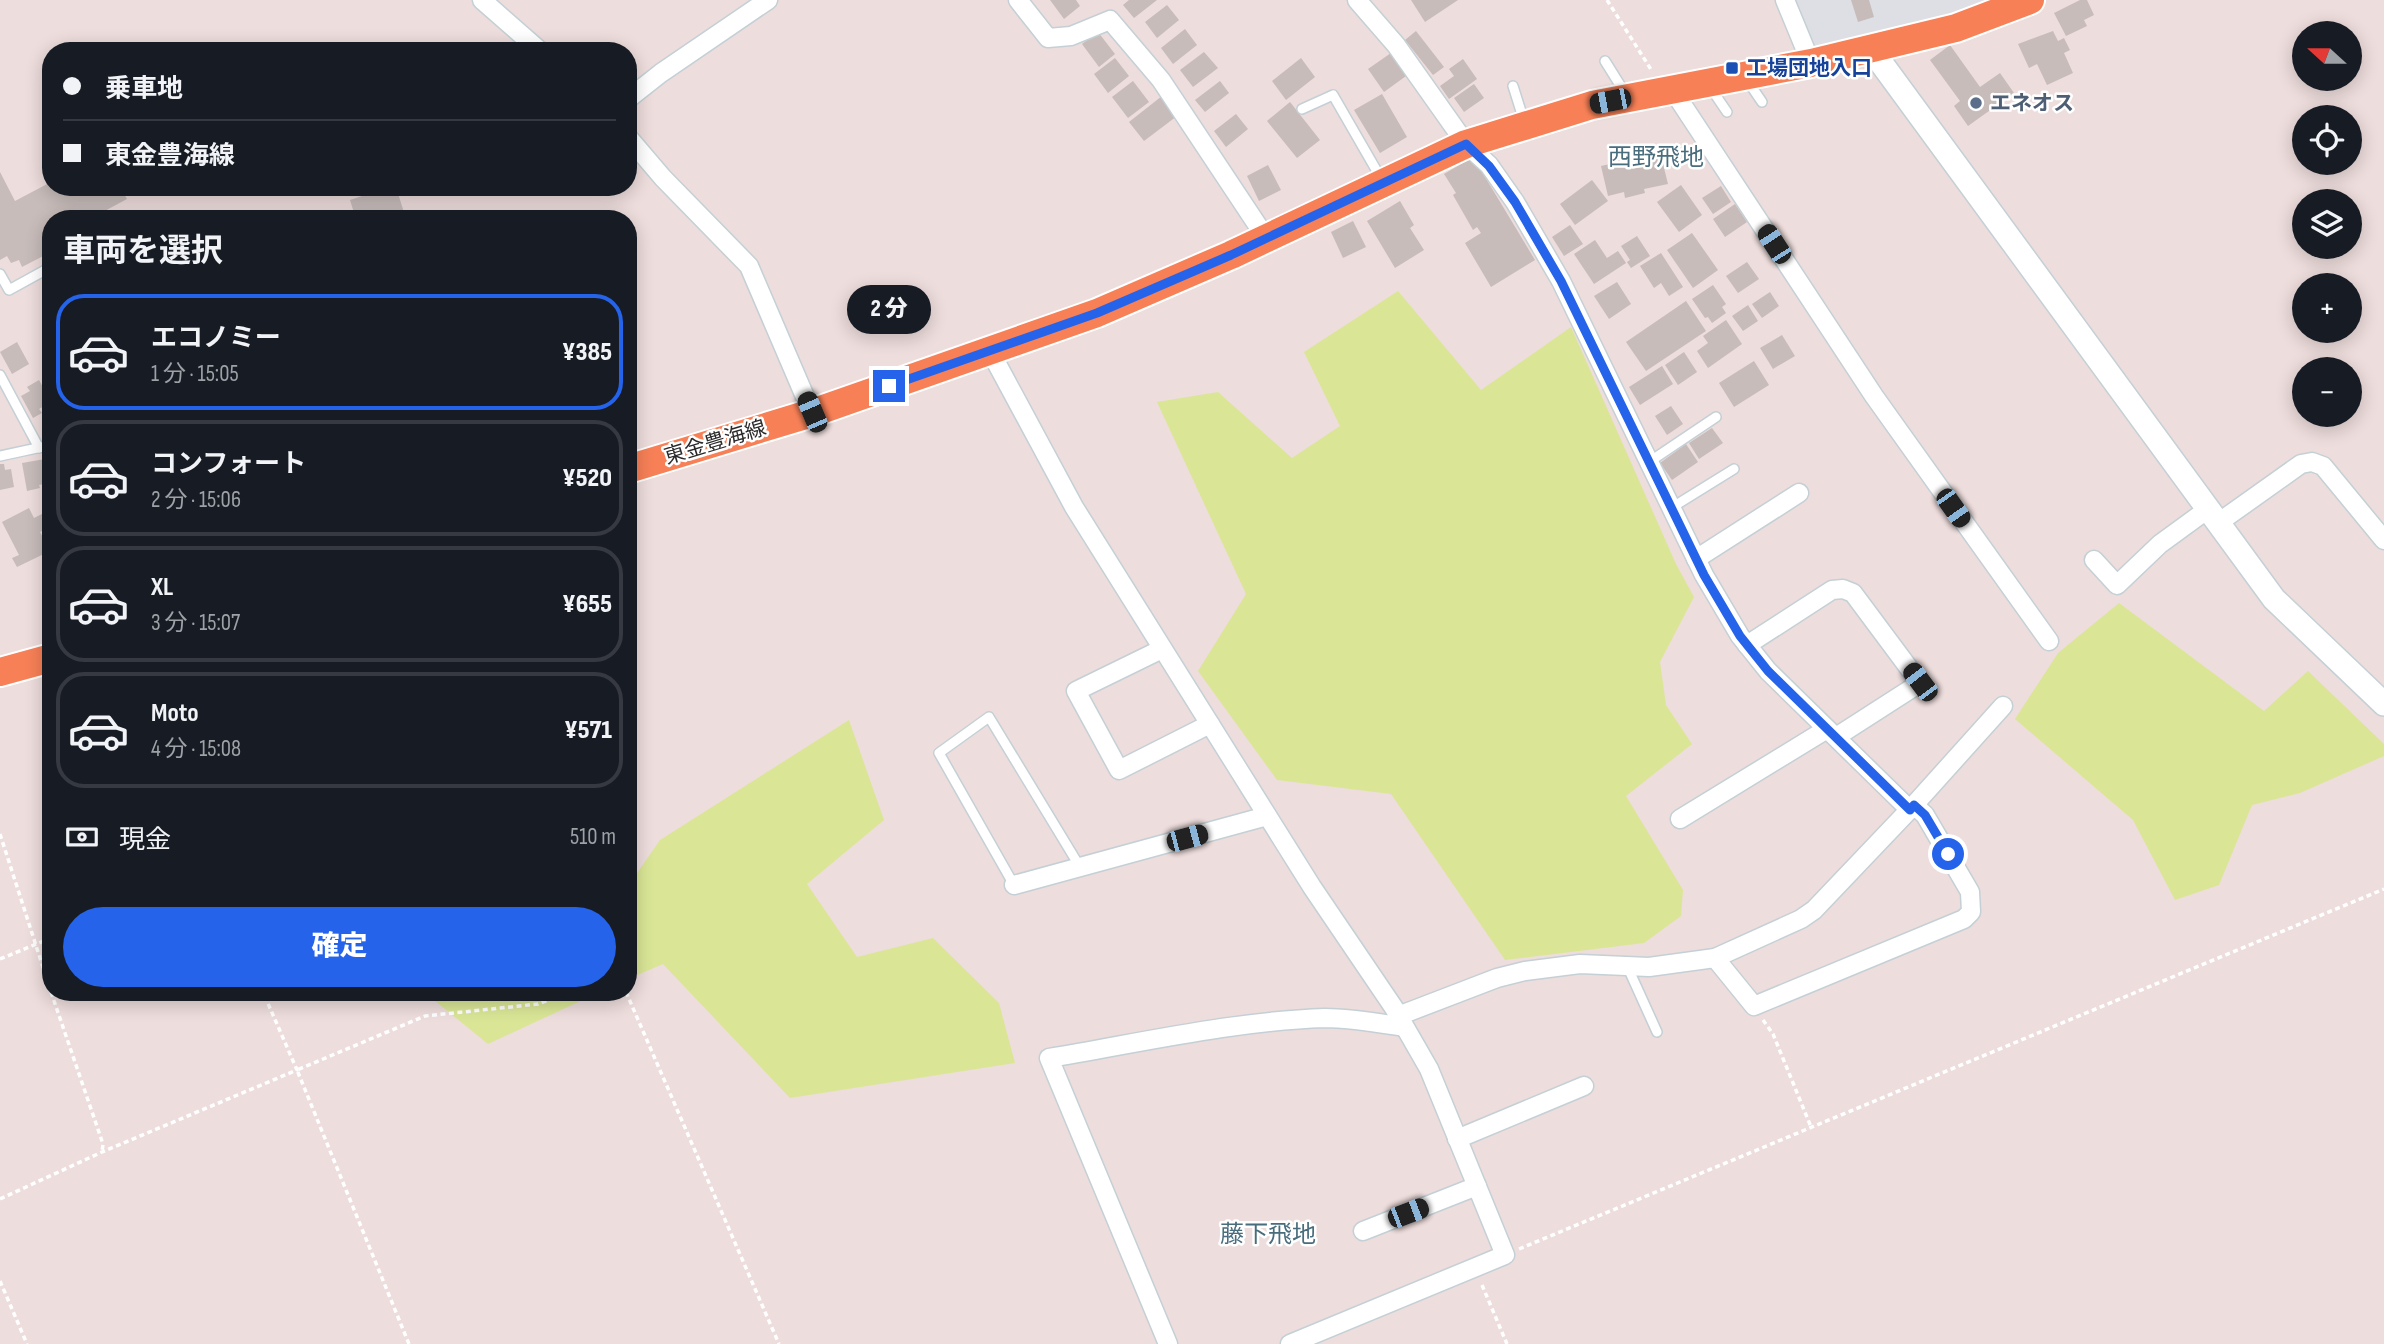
<!DOCTYPE html>
<html lang="ja">
<head>
<meta charset="utf-8">
<style>
	body { margin:0; font-family:"Sofia Sans Condensed","Noto Sans JP",sans-serif; background:#20242c; color:#f1f3f6; height:100vh; display:flex; flex-direction:column; font-size:26px; white-space:nowrap }
	* { box-sizing:border-box; margin:0 }
	p { font-size:23px; color:#9ea1a6 }
	.icon { flex:none; width:38px; height:38px; fill:none; stroke:currentColor; stroke-width:2; stroke-linecap:round; stroke-linejoin:round }
	.map { position:relative; flex:1; overflow:hidden }
	.side { position:absolute; left:42px; top:210px; width:595px; height:791px; display:flex; flex-direction:column; background:#171b24; border-radius:28px; box-shadow:0 4px 18px #0003 }
	.side>* { flex:none }
	.hud { position:absolute; left:42px; top:42px; width:595px; height:154px; border-radius:28px; box-shadow:0 4px 18px #0003; display:grid; align-content:center; height:154px; padding:0 21px; background:#171b24 }
	.needle { width:46px; rotate:291deg }
	.tools { position:absolute; left:2292px; top:21px; display:grid; gap:14px }
	.tools a { display:grid; place-items:center; width:70px; height:70px; border-radius:50%; background:#171b24; box-shadow:0 4px 18px #0003; font-size:35px }
	.end { position:absolute; width:32px; height:32px; margin:-16px; border:9px solid #2563eb; background:#fff; box-shadow:0 0 0 4px #fff }
	.from { border-radius:50% }
	.bubble { position:absolute; height:49px; border-radius:24px; background:#171b24; box-shadow:0 4px 18px #0003; font-size:23px; font-weight:800; line-height:49px; text-align:center }
	.car { position:absolute; width:21px; height:42px; margin:-21px -10px; border-radius:9px; box-shadow:0 0 5px 2px #0007; background:linear-gradient(#222 24%,#8ab4d8 0 40%,#222 0 76%,#8ab4d8 0 86%,#222 0) }
	.hud b { display:flex; align-items:center; gap:24px; height:66px; font-size:26px }
	.hud b+b { border-top:2px solid #363941 }
	.hud i { width:18px; height:18px; background:#f1f3f6 }
	ul { padding:0; list-style:none }
	li { display:flex; align-items:center; gap:21px; height:116px; margin:0 14px 10px; padding:0 7px; border:4px solid #363941; border-radius:28px }
	li div { flex:1 }
	li b { display:block; font-size:26px }
	li em { font-style:normal; font-weight:800 }
	li.active { border-color:#2563eb }
	li>.icon { width:63px; height:63px; stroke-width:1.5 }
	h2 { padding:0 21px; font-size:32px; line-height:84px }
	.pay { display:flex; align-items:center; gap:18px; height:77px; padding:0 21px; font-size:26px }
	.pay p { margin-inline-start:auto }
	.button { display:flex; gap:14px; margin-top:auto; padding:14px 21px }
	.button a { flex:1; height:80px; border-radius:42px; background:#2563eb; color:#fff; font-size:28px; font-weight:800; line-height:80px; text-align:center }
	.map>svg:first-child { display:block }
	.industrial { fill:#dddfe5 }
	.green { fill:#dae696 }
	.building { fill:#c7bcba }
	.lines { fill:none; stroke-linecap:round; stroke-linejoin:round }
	.service-casing { stroke:#c4d0d5; stroke-width:12 }
	.minor-casing { stroke:#c4d0d5; stroke-width:21 }
	.tertiary-casing { stroke:#c4d0d5; stroke-width:26 }
	.primary-casing { stroke:#fff; stroke-width:32 }
	.path { stroke:#fff; stroke-width:3.5; stroke-dasharray:5 3.5; stroke-linecap:butt }
	.service { stroke:#fff; stroke-width:9 }
	.minor { stroke:#fff; stroke-width:18 }
	.tertiary { stroke:#fff; stroke-width:23 }
	.primary { stroke:#f78057; stroke-width:28 }
	.route { stroke:#2563eb; stroke-width:9 }
	.transit-dot { fill:#1a4fb4; stroke:#fff; stroke-width:2.5 }
	.service-dot { fill:#5c6f8a; stroke:#fff; stroke-width:2.5 }
	.labels { text-anchor:middle; stroke-width:5; stroke-linejoin:round; paint-order:stroke }
	.transit-label { font-size:21px; font-weight:bold; fill:#164399; stroke:#fff; text-anchor:start }
	.service-label { font-size:21px; font-weight:bold; fill:#4e5e75; stroke:#fff; text-anchor:start }
	.street-label { font-size:21px; fill:#2a2a2a; stroke:#fff }
	.quarter-label { font-size:24px; fill:#496d7d; stroke:#fff }
</style>
</head>
<body>
<div class="map">
<svg width="2384" height="1344" viewBox="0 0 2384 1344">
	<rect width="100%" height="100%" fill="#eddddc"/>
	<!-- industrial -->
	<polygon class="industrial" points="1780,0 2009,0 1802,57"/>
	<!-- green -->
	<g class="green">
		<polygon points="1398,291 1481,390 1571,327 1676,564 1694,597 1660,662 1666,705 1692,744 1626,796 1683,890 1681,916 1644,943 1505,960 1391,794 1277,780 1198,671 1246,594 1157,402 1218,392 1292,458 1340,426 1304,352"/>
		<polygon points="2119,603 2264,711 2308,671 2384,744 2384,756 2300,793 2252,805 2219,885 2175,900 2133,820 2015,719 2058,653"/>
		<polygon points="849,720 884,820 807,884 857,957 933,938 999,1003 1015,1063 790,1098 663,964 628,979 628,886 660,840"/>
		<polygon points="424,992 600,992 488,1044"/>
	</g>
	<!-- building -->
	<g class="building">
		<polygon points="1050,0 1076,0 1080,6 1064,19"/>
		<polygon points="1129,0 1157,0 1134,18 1123,5"/>
		<polygon points="1411,0 1458,0 1425,22"/>
		<polygon points="1851,0 1869,0 1874,17 1858,22"/>
		<polygon points="2080,0 2087,0 2094,15 2084,20 2087,26 2066,36 2054,13"/>
		<polygon points="1167,5 1179,20 1157,38 1145,22"/>
		<polygon points="1185,29 1197,45 1173,64 1161,48"/>
		<polygon points="1416,31 1444,67 1433,75 1405,40"/>
		<polygon points="2053,31 2058,41 2064,38 2070,50 2064,53 2073,73 2047,85 2037,64 2029,68 2018,44"/>
		<polygon points="1098,32 1115,54 1099,67 1082,44"/>
		<polygon points="1950,45 1980,87 2000,73 2014,93 1968,126 1954,106 1960,101 1930,60"/>
		<polygon points="1204,52 1218,68 1193,87 1180,70"/>
		<polygon points="1391,53 1406,76 1384,92 1368,69"/>
		<polygon points="1115,58 1129,76 1108,93 1094,74"/>
		<polygon points="1301,58 1315,77 1286,100 1272,81"/>
		<polygon points="1463,59 1477,79 1449,99 1440,86 1454,76 1449,69"/>
		<polygon points="1133,81 1149,102 1128,118 1112,97"/>
		<polygon points="1220,81 1229,93 1205,112 1195,100"/>
		<polygon points="1474,84 1484,98 1464,112 1454,98"/>
		<polygon points="1382,94 1407,137 1380,153 1354,110"/>
		<polygon points="1162,96 1177,116 1144,141 1129,122"/>
		<polygon points="1290,102 1320,140 1297,158 1267,121"/>
		<polygon points="1236,114 1248,129 1226,147 1214,131"/>
		<polygon points="1661,156 1668,184 1644,189 1645,193 1625,198 1624,192 1608,196 1601,166 1637,158 1638,161"/>
		<polygon points="1473,157 1535,260 1491,287 1465,243 1481,233 1477,227 1473,230 1453,195 1456,193 1444,174"/>
		<polygon points="1268,165 1281,190 1259,201 1247,176"/>
		<polygon points="0,172 15,201 51,182 51,187 60,187 64,195 80,187 120,187 127,199 101,213 104,219 51,219 51,252 22,267 19,260 11,263 7,256 0,260"/>
		<polygon points="1592,180 1608,201 1575,225 1560,204"/>
		<polygon points="1681,185 1702,215 1679,232 1657,202"/>
		<polygon points="1721,186 1731,202 1713,214 1702,198"/>
		<polygon points="389,187 396,187 406,219 356,219 350,200"/>
		<polygon points="1400,201 1414,225 1410,228 1424,250 1395,268 1367,221"/>
		<polygon points="1735,204 1747,222 1725,237 1713,219"/>
		<polygon points="1353,221 1366,247 1343,258 1331,232"/>
		<polygon points="1570,225 1583,244 1564,256 1552,237"/>
		<polygon points="1692,233 1718,270 1693,288 1667,250"/>
		<polygon points="1637,236 1650,256 1631,268 1627,262 1630,260 1621,246"/>
		<polygon points="1595,240 1607,258 1618,251 1626,263 1594,284 1574,254"/>
		<polygon points="1661,253 1683,287 1669,296 1661,283 1654,288 1640,266"/>
		<polygon points="1747,262 1759,279 1738,293 1726,276"/>
		<polygon points="1617,282 1631,304 1609,319 1594,296"/>
		<polygon points="1713,285 1726,304 1722,307 1726,313 1712,323 1708,317 1705,318 1692,299"/>
		<polygon points="1770,292 1779,306 1762,318 1752,304"/>
		<polygon points="1686,301 1706,331 1646,371 1626,342"/>
		<polygon points="1748,305 1758,321 1743,331 1732,316"/>
		<polygon points="1726,320 1742,344 1708,368 1697,351 1708,343 1703,336"/>
		<polygon points="1782,335 1795,356 1773,369 1760,348"/>
		<polygon points="17,342 29,364 12,374 0,352"/>
		<polygon points="1684,352 1697,372 1678,385 1665,365"/>
		<polygon points="1754,361 1769,385 1734,407 1719,383"/>
		<polygon points="1662,366 1673,384 1640,405 1629,387"/>
		<polygon points="39,380 51,402 39,409 42,413 33,418 21,396 30,391 27,387"/>
		<polygon points="1671,406 1683,424 1667,435 1655,416"/>
		<polygon points="1712,428 1723,443 1699,459 1689,443"/>
		<polygon points="1686,444 1698,462 1672,480 1660,463"/>
		<polygon points="45,459 49,483 39,485 40,488 27,491 22,463"/>
		<polygon points="0,464 4,464 5,470 11,469 14,487 0,490"/>
		<polygon points="29,508 34,518 42,514 49,527 40,532 50,551 17,567 12,558 19,555 2,522"/>
	</g>
	<g class="lines">
		<!-- service casing -->
		<g class="service-casing">
			<g id="service">
				<polyline points="1605,61 1625,93"/>
				<polyline points="1747,80 1762,102"/>
				<polyline points="1513,86 1524,121"/>
				<polyline points="1710,87 1727,112"/>
				<polyline points="1302,109 1333,95 1382,180"/>
				<polyline points="0,274 9,290 49,268"/>
				<polyline points="0,375 39,448"/>
				<polyline points="0,456 51,445"/>
				<polyline points="1649,462 1716,417"/>
				<polyline points="1671,508 1734,469"/>
				<polyline points="1014,885 939,753 989,717 1080,867"/>
				<polyline points="1628,968 1657,1032"/>
			</g>
		</g>
		<!-- minor casing -->
		<g class="minor-casing">
			<g id="minor">
				<polyline points="482,0 540,51"/>
				<polyline points="1018,0 1048,38 1071,36 1110,20 1161,80 1266,238"/>
				<polyline points="1357,0 1396,45 1466,144 1489,165 1515,202 1561,281 1704,575 1740,636 1768,671 1910,810"/>
				<polyline points="1785,0 1811,63"/>
				<polyline points="1672,89 1874,396 2049,641"/>
				<polyline points="628,99 661,73 768,0"/>
				<polyline points="628,137 663,178 749,266 812,413"/>
				<polyline points="990,351 1074,507 1312,887 1394,1008 1429,1069 1505,1255 1290,1344"/>
				<polyline points="2218,523 2301,464 2312,462 2323,466 2384,540"/>
				<polyline points="1696,559 1799,493"/>
				<polyline points="2094,560 2117,585 2160,544 2208,509"/>
				<polyline points="1747,645 1832,590 1843,589 1853,593 1920,683 1836,737"/>
				<polyline points="1162,649 1076,691 1119,770 1210,724"/>
				<polyline points="1680,819 1827,729"/>
				<polyline points="1014,885 1267,816"/>
				<polyline points="1715,958 1754,1006 1964,919 1971,912 1970,892 1925,815 1914,805"/>
				<polyline points="1398,1016 1497,978 1525,971 1580,964 1649,967 1715,958 1801,919 1814,910 1914,805 2003,706"/>
				<polyline points="1457,1139 1584,1086"/>
				<polyline points="1363,1231 1477,1186"/>
				<path d="M1168 1344 1049 1058C1139 1043 1234 1021 1325 1018 1351 1018 1378 1023 1404 1027"/>
			</g>
		</g>
		<!-- tertiary casing -->
		<g class="tertiary-casing">
			<polyline id="tertiary" points="1871,49 2274,599 2384,704"/>
		</g>
		<!-- primary casing -->
		<g class="primary-casing">
			<g id="primary">
				<polyline points="628,469 812,413 1097,313 1231,255 1466,144 1592,105 1811,63 1956,28 2030,0"/>
				<polyline points="0,672 51,658"/>
			</g>
		</g>
		<!-- path -->
		<g class="path">
			<polyline points="1607,0 1652,71"/>
			<polyline points="0,834 51,992"/>
			<polyline points="0,959 51,938"/>
			<polyline points="51,992 103,1144 102,1152"/>
			<polyline points="626,992 779,1344"/>
			<polyline points="1763,1020 1773,1034 1811,1127"/>
			<polyline points="0,1199 102,1152 297,1070 263,992"/>
			<polyline points="1519,1249 2384,889"/>
			<polyline points="0,1281 27,1344"/>
			<polyline points="1482,1285 1507,1344"/>
			<polyline points="409,1344 297,1070 425,1016 538,1004 570,992"/>
		</g>
		<!-- service -->
		<use href="#service" class="service"/>
		<!-- minor -->
		<use href="#minor" class="minor"/>
		<!-- tertiary -->
		<use href="#tertiary" class="tertiary"/>
		<!-- primary -->
		<use href="#primary" class="primary"/>
	</g>
	<g class="lines">
		<!-- route -->
		<polyline class="route" points="889,386 1097,313 1231,255 1466,144 1489,166 1515,202 1561,281 1704,575 1740,636 1768,671 1910,810 1914,805 1925,815 1948,854"/>
	</g>
	<!-- markers -->
	<rect class="transit-dot" x="1725" y="61" width="14" height="14" rx="3.5"/>
	<circle class="service-dot" cx="1976" cy="103" r="7"/>
	<g class="labels">
		<!-- transit labels -->
		<g class="transit-label">
			<text x="1746" y="75">工場団地入口</text>
		</g>
		<!-- service labels -->
		<g class="service-label">
			<text x="1990" y="110">エネオス</text>
		</g>
		<!-- street labels -->
		<g class="street-label">
			<text transform="translate(715 442) rotate(-17)" y="7">東金豊海線</text>
		</g>
		<!-- quarter labels -->
		<g class="quarter-label">
			<text x="1656" y="165">西野飛地</text>
			<text x="1268" y="1242">藤下飛地</text>
		</g>
	</g>
</svg>
<div class="tools">
<a><svg class="needle" viewBox="-14 -14 28 28"><path d="M0-13l5 13h-10z" fill="#e53935"/><path d="M0 13l5-13h-10z" fill="#9ea1a6"/></svg></a>
<a><svg class="icon" aria-label="locate" viewBox="0 0 24 24"><circle cx="12" cy="12" r="6"/><path d="M12 2v4M12 18v4M2 12h4M18 12h4"/></svg></a>
<a><svg class="icon" aria-label="layers" viewBox="0 0 24 24"><path d="M12 4l9 5-9 5-9-5zM3 14l9 5 9-5"/></svg></a>
<a>+</a>
<a>−</a>
</div>
<i class="end from" style="left:1948px;top:854px"></i>
<i class="end" style="left:889px;top:386px"></i>
<div class="bubble" style="left:847px;top:285px;width:84px">2 分</div>
<i class="car" style="left:1610px;top:101px;rotate:259deg"></i>
<i class="car" style="left:1774px;top:244px;rotate:327deg"></i>
<i class="car" style="left:812px;top:412px;rotate:337deg"></i>
<i class="car" style="left:1953px;top:508px;rotate:145deg"></i>
<i class="car" style="left:1920px;top:682px;rotate:323deg"></i>
<i class="car" style="left:1187px;top:838px;rotate:75deg"></i>
<i class="car" style="left:1408px;top:1213px;rotate:69deg"></i>
<div class="hud">
<b><i class="from"></i>乗車地</b>
<b><i></i>東金豊海線</b>
</div>
<section class="side">
<h2>車両を選択</h2>
<ul>
<li class="active"><svg class="icon" aria-label="car" viewBox="0 0 24 24"><path d="M5 17H2v-5l4-1 3-4h7l3 4 3 1v5h-3M9 17h6M6 11h13"/><circle cx="7" cy="17" r="2"/><circle cx="17" cy="17" r="2"/></svg><div><b>エコノミー</b><p>1 分 · 15:05</p></div><em>¥385</em></li>
<li><svg class="icon" aria-label="car" viewBox="0 0 24 24"><path d="M5 17H2v-5l4-1 3-4h7l3 4 3 1v5h-3M9 17h6M6 11h13"/><circle cx="7" cy="17" r="2"/><circle cx="17" cy="17" r="2"/></svg><div><b>コンフォート</b><p>2 分 · 15:06</p></div><em>¥520</em></li>
<li><svg class="icon" aria-label="car" viewBox="0 0 24 24"><path d="M5 17H2v-5l4-1 3-4h7l3 4 3 1v5h-3M9 17h6M6 11h13"/><circle cx="7" cy="17" r="2"/><circle cx="17" cy="17" r="2"/></svg><div><b>XL</b><p>3 分 · 15:07</p></div><em>¥655</em></li>
<li><svg class="icon" aria-label="car" viewBox="0 0 24 24"><path d="M5 17H2v-5l4-1 3-4h7l3 4 3 1v5h-3M9 17h6M6 11h13"/><circle cx="7" cy="17" r="2"/><circle cx="17" cy="17" r="2"/></svg><div><b>Moto</b><p>4 分 · 15:08</p></div><em>¥571</em></li>
</ul>
<div class="pay"><svg class="icon" aria-label="cash" viewBox="0 0 24 24"><path d="M3 7h18v10H3z"/><circle cx="12" cy="12" r="2"/></svg>現金<p>510 m</p></div>
<div class="button"><a>確定</a></div>
</section>
</div>
</body>
</html>
